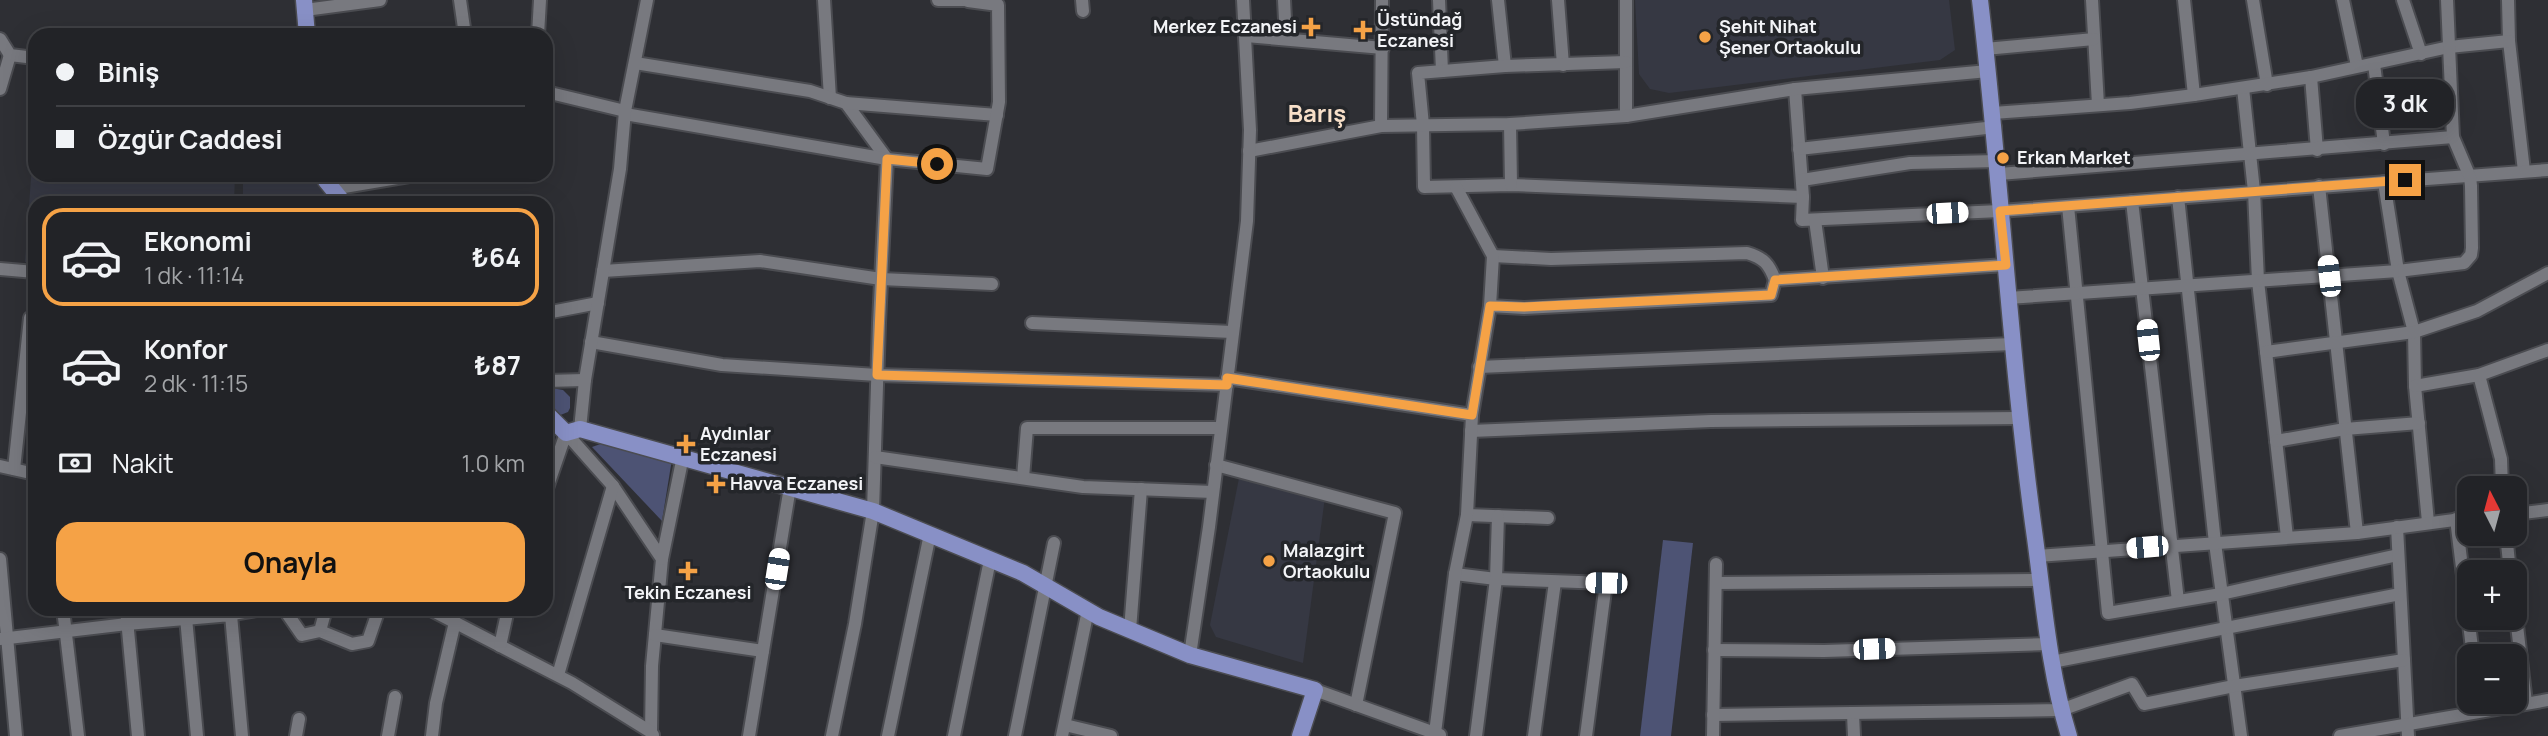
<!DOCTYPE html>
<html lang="tr">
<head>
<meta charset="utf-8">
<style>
	body { margin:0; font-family:Manrope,sans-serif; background:#2e2f33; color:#f1f3f6; height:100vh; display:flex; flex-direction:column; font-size:26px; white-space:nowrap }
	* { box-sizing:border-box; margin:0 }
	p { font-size:23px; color:#a2a4a7 }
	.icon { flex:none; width:38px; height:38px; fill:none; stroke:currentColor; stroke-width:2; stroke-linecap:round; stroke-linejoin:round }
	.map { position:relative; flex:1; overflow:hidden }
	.details { position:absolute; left:28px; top:196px; width:525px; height:420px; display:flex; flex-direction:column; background:#222327; border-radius:21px; box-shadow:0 7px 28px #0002,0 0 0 2px #3f4044 }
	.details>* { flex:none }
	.top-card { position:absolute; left:28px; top:28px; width:525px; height:154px; border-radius:21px; box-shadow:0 7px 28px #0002,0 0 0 2px #3f4044; display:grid; align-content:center; height:154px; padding:0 28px; background:#222327 }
	.needle { width:46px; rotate:354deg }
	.controls { position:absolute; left:2457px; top:476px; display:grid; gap:14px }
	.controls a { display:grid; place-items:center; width:70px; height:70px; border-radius:14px; background:#222327; box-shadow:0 7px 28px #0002,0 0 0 2px #3f4044; font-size:35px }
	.end { position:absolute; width:32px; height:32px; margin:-16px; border:9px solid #f5a246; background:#111; box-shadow:0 0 0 4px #111 }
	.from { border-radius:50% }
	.bubble { position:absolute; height:49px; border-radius:21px; background:#222327; box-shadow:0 7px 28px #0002,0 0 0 2px #3f4044; font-size:23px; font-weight:700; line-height:49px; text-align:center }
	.car { position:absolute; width:21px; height:42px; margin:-21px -10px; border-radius:9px; box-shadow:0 0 5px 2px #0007; background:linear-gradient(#fff 24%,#345 0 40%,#fff 0 76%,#345 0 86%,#fff 0) }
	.top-card b { display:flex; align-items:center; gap:24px; height:66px; font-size:26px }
	.top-card b+b { border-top:2px solid #3f4044 }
	.top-card i { width:18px; height:18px; background:#f1f3f6 }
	ul { padding:12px 0 0; list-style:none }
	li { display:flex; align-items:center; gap:21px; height:98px; margin:0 14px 10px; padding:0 14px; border:4px solid transparent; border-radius:21px }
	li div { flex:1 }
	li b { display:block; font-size:26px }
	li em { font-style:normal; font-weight:700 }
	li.active { border-color:#f5a246 }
	li>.icon { width:63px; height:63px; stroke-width:1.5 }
	.pay { display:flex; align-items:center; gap:18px; height:77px; padding:0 28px; font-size:26px }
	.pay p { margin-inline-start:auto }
	.cta { display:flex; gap:14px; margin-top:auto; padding:14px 28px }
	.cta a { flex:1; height:80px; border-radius:21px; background:#f5a246; color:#111; font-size:28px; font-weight:700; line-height:80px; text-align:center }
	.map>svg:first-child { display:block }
	.built { fill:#363843 }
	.green { fill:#4d5374 }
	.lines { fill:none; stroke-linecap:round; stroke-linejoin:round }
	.minor-casing { stroke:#4b4c51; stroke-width:16 }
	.major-casing { stroke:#4b4c51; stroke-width:19 }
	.minor { stroke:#78797f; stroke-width:12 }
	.major { stroke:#8890c6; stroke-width:16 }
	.route { stroke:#f5a246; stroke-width:9 }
	.poi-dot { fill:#f5a246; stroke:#24262a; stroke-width:2.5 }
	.labels { text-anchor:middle; stroke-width:7; stroke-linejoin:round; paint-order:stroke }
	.poi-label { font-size:18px; font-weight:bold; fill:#f3f4f7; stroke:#24262a; text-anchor:start }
	.district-label { font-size:24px; font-weight:bold; fill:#f7dfc8; stroke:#24262a }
</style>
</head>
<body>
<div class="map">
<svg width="2548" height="736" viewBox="0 0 2548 736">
	<rect width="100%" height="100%" fill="#2e2f34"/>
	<!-- built -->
	<g class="built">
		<polygon points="1635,0 1949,0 1955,50 1940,60 1669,93 1650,89 1639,74"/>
		<polygon points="33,150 35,150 35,175 235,175 234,203 35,203 35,262 25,262"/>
		<polygon points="243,175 292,175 321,178 341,203 243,203"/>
		<polygon points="1240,473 1325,497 1303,663 1216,637 1210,625"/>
	</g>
	<!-- green -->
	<g class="green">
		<polygon points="546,387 563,390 570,397 570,408 568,412 558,416 546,406"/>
		<polygon points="606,442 672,459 662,521 592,447"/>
		<polygon points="1663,540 1693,543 1671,736 1640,736"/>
	</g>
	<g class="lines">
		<!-- minor casing -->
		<g class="minor-casing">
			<g id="minor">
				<polyline points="460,0 465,35"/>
				<polyline points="824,0 830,98"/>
				<polyline points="938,0 968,0"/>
				<polyline points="1082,0 1083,11"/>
				<polyline points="1284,0 1286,39"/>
				<polyline points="1439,0 1442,71"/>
				<polyline points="1498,0 1505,66"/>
				<polyline points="1558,0 1563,65"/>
				<polyline points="1626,0 1626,116"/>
				<polyline points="2092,0 2098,105"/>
				<polyline points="2184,0 2194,95"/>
				<polyline points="2253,0 2267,85"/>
				<polyline points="2343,0 2357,66"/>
				<polyline points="2403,0 2421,54"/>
				<polyline points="2508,0 2509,41 2524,171"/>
				<polyline points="305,10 380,0"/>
				<polyline points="538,35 540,0"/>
				<polyline points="1246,36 1383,48"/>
				<polyline points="0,39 10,55 35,58"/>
				<polyline points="1985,49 2094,39"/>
				<polyline points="1626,62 1505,66 1418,73 1423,125 1424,187 1511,185 1803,197"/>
				<polyline points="635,63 810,91 846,103 887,159 879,323 873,511 855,624 832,736"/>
				<polyline points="2374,64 2384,144"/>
				<polyline points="2311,77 2317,150"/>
				<polyline points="2243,88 2254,191 2258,281 2287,537"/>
				<polyline points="0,89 10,55"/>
				<polyline points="1795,89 1803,197 1802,220 2000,211 2548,170"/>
				<polyline points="546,92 625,111"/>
				<polyline points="846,103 997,115"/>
				<polyline points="1993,113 2130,103 2194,95 2311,77 2449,47 2509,41"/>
				<polyline points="625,114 887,159 987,169 999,102 998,5 968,1"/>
				<polyline points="1510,124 1511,185"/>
				<polyline points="1381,126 1382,0"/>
				<polyline points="1799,149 1995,127"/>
				<polyline points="1249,151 1381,126 1510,124 1626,116 1795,89 1988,71"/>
				<polyline points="1999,174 2453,137"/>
				<polyline points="1802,180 1910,163 1998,161"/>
				<polyline points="2384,182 2398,271 2414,332 2415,386 2428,522"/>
				<polyline points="2319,186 2357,533"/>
				<polyline points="332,189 415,175"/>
				<polyline points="2178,197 2215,543 2241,736"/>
				<polyline points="2132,201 2178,601"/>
				<polyline points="2068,206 2108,613 2221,594 2398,555"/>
				<polyline points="1815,220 1823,278"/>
				<path d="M1493 256 1551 259 1747 253C1764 258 1769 264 1775 280L2006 265"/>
				<polyline points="0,269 35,272"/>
				<polyline points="603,271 760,261 881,279 992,284"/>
				<polyline points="2008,298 2398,271 2464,263 2471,255 2472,248 2471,186 2470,177 2453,137 2447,0"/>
				<polyline points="1490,306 1524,308 1771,295 1775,280"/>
				<polyline points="546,313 598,303"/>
				<polyline points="1032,323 1232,332"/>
				<polyline points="591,342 722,365 877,375 1227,385"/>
				<polyline points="2266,352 2414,332 2477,311 2548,273"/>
				<polyline points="1479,367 2012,344"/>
				<polyline points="2479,375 2501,459 2502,488"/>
				<polyline points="1227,378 1472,415"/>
				<polyline points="546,381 585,380"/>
				<polyline points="2415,386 2479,375 2548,350"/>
				<polyline points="580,429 585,380 620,169 625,111 647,0"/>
				<polyline points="1471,431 1711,421 2020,418"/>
				<polyline points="2276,441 2345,429 2419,423"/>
				<polyline points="875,457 1083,487 1213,492"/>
				<polyline points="1216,465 1395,513 1356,705"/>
				<polyline points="0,466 35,474"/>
				<polyline points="14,469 30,318 35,318"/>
				<polyline points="1023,478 1027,428 1221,428"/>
				<polyline points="546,491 566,433 613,486 662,559 652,666 651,732"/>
				<polyline points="2515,514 2548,510"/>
				<polyline points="1467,515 1548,518"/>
				<polyline points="2456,519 2473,656"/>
				<polyline points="2397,527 2408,736"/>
				<polyline points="2506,534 2510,572"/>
				<polyline points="2037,556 2357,533 2469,518"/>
				<polyline points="0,559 16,736"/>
				<polyline points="662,559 683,456"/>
				<polyline points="1455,574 1496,579 1606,583 1586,736"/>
				<polyline points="1716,583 2039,580"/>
				<polyline points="2515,608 2526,703"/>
				<polyline points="63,609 78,736"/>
				<polyline points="126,609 138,736"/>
				<polyline points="284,609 302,635 320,631 352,644 368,641 379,609"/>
				<polyline points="429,609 572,683 651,732 653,735"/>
				<polyline points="227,615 262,609"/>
				<polyline points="186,618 197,736"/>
				<polyline points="1130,630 1141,489"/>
				<polyline points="320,631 326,609"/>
				<polyline points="655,635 763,651"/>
				<polyline points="0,639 127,624 231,615 242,736"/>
				<polyline points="500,646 508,609"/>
				<polyline points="1714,650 1824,651 2048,644"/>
				<polyline points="1190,655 1209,527 1247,221 1250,130 1243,0"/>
				<polyline points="2052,662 2400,594"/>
				<polyline points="558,675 613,486"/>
				<polyline points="1315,690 1440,735"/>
				<polyline points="1853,714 1854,736"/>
				<polyline points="1713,715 2061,710 2132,684 2144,704 2234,686 2404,660"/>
				<polyline points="1065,725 1111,736"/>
				<polyline points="1435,733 1455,574 1467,515 1472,415 1490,306 1493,256 1456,187"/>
				<polyline points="296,736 299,719"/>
				<polyline points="388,736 395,697"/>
				<polyline points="432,736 436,703 455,622"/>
				<polyline points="749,736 790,487"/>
				<polyline points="888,736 930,534"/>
				<polyline points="954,736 990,560"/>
				<polyline points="1015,736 1054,543"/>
				<polyline points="1062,736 1088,610"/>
				<polyline points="1476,736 1496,579 1498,516"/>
				<polyline points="1534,736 1555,582"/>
				<polyline points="1713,736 1716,564"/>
				<polyline points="2340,736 2548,700"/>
			</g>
		</g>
		<!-- major casing -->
		<g class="major-casing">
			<g id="major">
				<polyline points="304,0 307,35"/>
				<path d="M1980 0C2001 179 2010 359 2035 538 2044 604 2049 671 2069 736"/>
				<polyline points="325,175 326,181 344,203"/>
				<polyline points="546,413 566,433 580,429 873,511 1023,573 1099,617 1190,655 1315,690 1300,736"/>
			</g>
		</g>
		<!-- minor -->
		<use href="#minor" class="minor"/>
		<!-- major -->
		<use href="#major" class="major"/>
	</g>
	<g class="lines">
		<!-- route -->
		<polyline class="route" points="937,164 887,159 877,375 1227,385 1227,378 1472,415 1490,306 1524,307 1771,295 1775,280 2006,265 2000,211 2405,180"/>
	</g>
	<!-- markers -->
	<g class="poi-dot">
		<path d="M1307.5 16.5h7v7h7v7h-7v7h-7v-7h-7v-7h7z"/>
		<path d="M1359.5 19.5h7v7h7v7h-7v7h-7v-7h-7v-7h7z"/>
		<circle cx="1705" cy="37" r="7"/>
		<circle cx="2003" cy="158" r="7"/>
		<path d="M682.5 433.5h7v7h7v7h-7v7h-7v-7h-7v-7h7z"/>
		<path d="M712.5 473.5h7v7h7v7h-7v7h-7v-7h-7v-7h7z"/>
		<circle cx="1269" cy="561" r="7"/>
		<path d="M684.5 560.5h7v7h7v7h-7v7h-7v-7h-7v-7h7z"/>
	</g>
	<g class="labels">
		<!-- poi labels -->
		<g class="poi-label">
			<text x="1377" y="26">Üstündağ<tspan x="1377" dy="21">Eczanesi</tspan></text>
			<text x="1297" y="33" text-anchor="end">Merkez Eczanesi</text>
			<text x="1719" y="33">Şehit Nihat<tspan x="1719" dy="21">Şener Ortaokulu</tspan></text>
			<text x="2017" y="164">Erkan Market</text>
			<text x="700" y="440">Aydınlar<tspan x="700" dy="21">Eczanesi</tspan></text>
			<text x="730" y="490">Havva Eczanesi</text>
			<text x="1283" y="557">Malazgirt<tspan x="1283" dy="21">Ortaokulu</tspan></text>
			<text x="688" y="599" text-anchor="middle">Tekin Eczanesi</text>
		</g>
		<!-- district labels -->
		<g class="district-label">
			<text x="1317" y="122">Barış</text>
		</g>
	</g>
</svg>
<div class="controls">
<a><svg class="needle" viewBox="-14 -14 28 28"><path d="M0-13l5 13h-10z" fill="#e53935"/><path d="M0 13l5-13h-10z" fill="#a2a4a7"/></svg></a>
<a>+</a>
<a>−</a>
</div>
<i class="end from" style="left:937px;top:164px"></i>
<i class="end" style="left:2405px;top:180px"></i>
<div class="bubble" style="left:2356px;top:79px;width:98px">3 dk</div>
<i class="car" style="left:1947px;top:213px;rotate:87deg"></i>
<i class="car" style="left:2329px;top:276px;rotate:354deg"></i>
<i class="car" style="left:2148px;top:340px;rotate:354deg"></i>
<i class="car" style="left:2147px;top:547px;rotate:265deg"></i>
<i class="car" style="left:777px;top:569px;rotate:9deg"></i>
<i class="car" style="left:1606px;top:583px;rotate:271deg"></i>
<i class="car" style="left:1874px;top:649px;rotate:88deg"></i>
<div class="top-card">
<b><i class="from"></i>Biniş</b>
<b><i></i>Özgür Caddesi</b>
</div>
<section class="details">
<ul>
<li class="active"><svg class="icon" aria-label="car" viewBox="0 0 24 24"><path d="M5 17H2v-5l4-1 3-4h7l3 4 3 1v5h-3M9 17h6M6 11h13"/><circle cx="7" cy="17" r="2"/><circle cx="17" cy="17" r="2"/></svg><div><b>Ekonomi</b><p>1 dk · 11:14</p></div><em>₺64</em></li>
<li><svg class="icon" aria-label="car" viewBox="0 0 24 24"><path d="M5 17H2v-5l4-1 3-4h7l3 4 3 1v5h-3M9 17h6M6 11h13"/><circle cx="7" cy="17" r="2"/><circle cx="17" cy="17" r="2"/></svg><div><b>Konfor</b><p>2 dk · 11:15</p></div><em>₺87</em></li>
</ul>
<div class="pay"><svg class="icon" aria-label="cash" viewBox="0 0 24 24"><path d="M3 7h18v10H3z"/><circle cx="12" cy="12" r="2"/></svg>Nakit<p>1.0 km</p></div>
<div class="cta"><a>Onayla</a></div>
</section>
</div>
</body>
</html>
